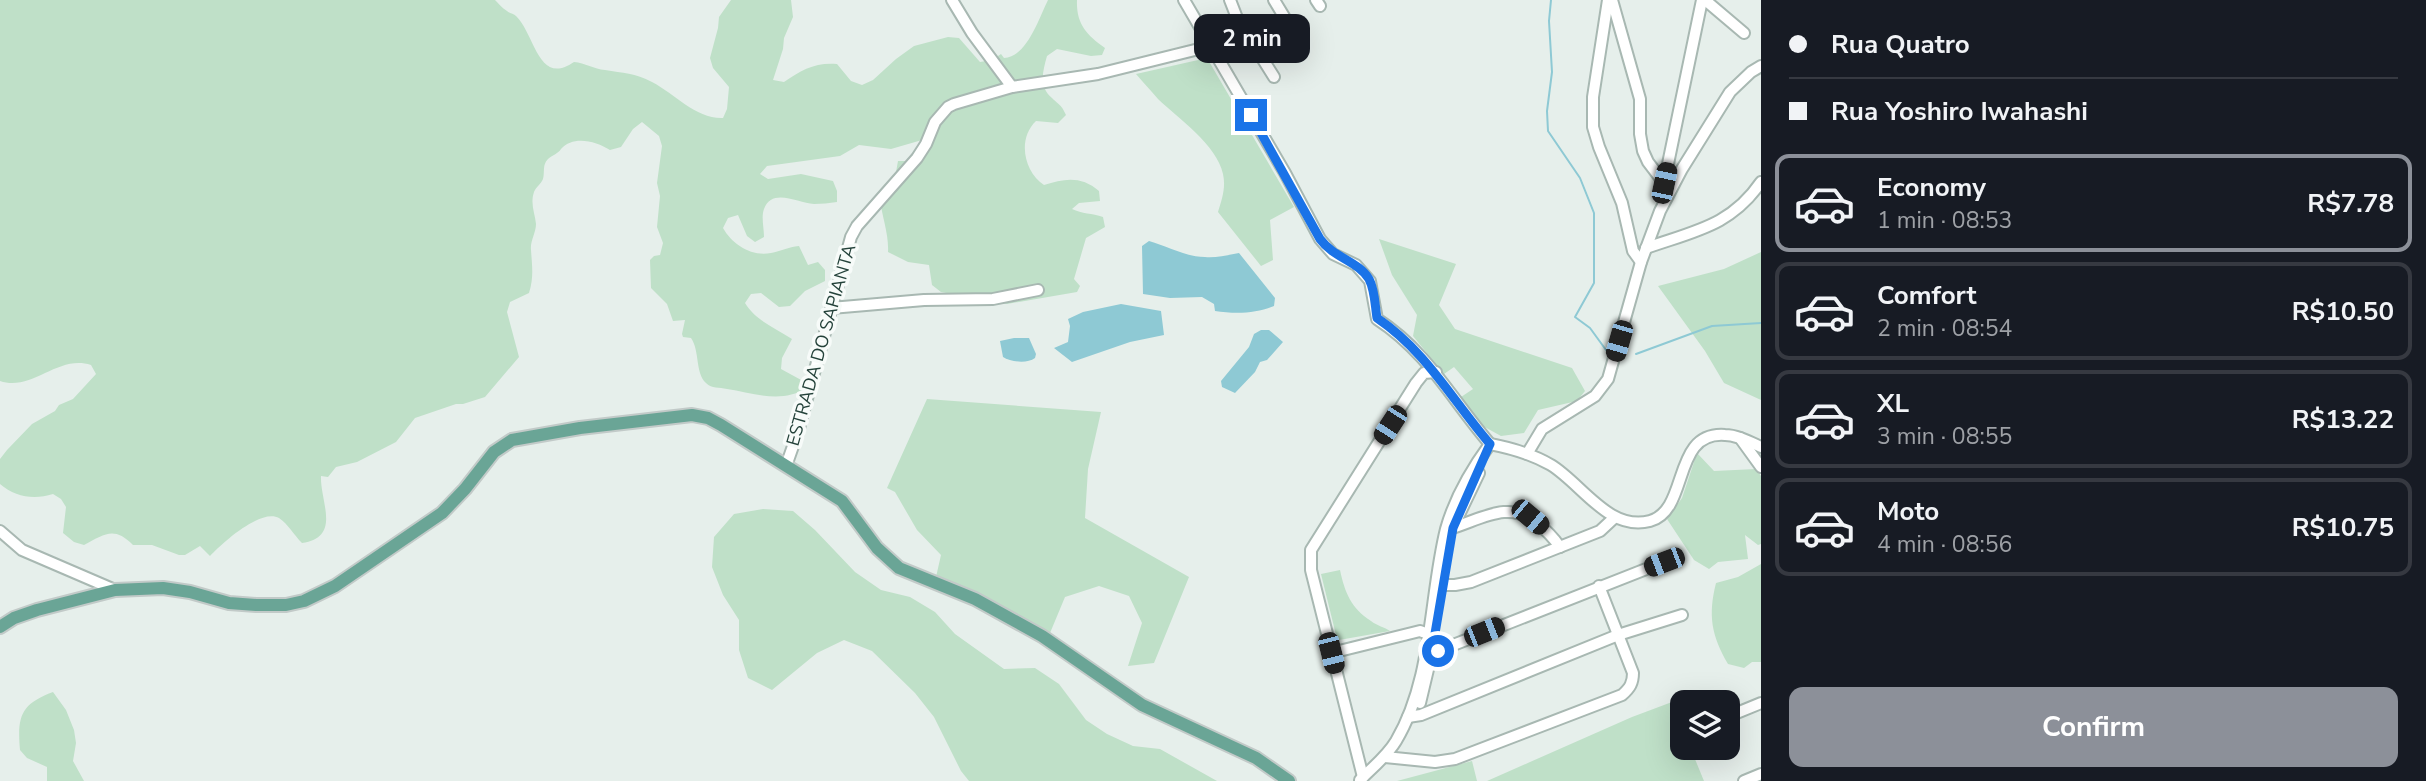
<!DOCTYPE html>
<html lang="en">
<head>
<meta charset="utf-8">
<style>
	body { margin:0; font-family:"Nunito Sans",sans-serif; background:#20242c; color:#f1f3f6; height:100vh; display:flex; flex-direction:column; font-size:26px; white-space:nowrap }
	* { box-sizing:border-box; margin:0 }
	p { font-size:23px; color:#9ea1a6 }
	.icon { flex:none; width:38px; height:38px; fill:none; stroke:currentColor; stroke-width:2; stroke-linecap:round; stroke-linejoin:round }
	.map { position:relative; flex:1; overflow:hidden }
	.panel { display:flex; flex-direction:column; background:#171b24; width:665px }
	.panel>* { flex:none }
	.hud { display:grid; align-content:center; height:154px; padding:0 28px; background:#171b24 }
	.tools { position:absolute; left:1670px; top:690px; display:grid; gap:14px }
	.tools a { display:grid; place-items:center; width:70px; height:70px; border-radius:14px; background:#171b24; box-shadow:0 7px 28px #0002; font-size:35px }
	.end { position:absolute; width:32px; height:32px; margin:-16px; border:9px solid #1a73e8; background:#fff; box-shadow:0 0 0 4px #fff }
	.from { border-radius:50% }
	.bubble { position:absolute; height:49px; border-radius:14px; background:#171b24; box-shadow:0 7px 28px #0002; font-size:23px; font-weight:700; line-height:49px; text-align:center }
	.car { position:absolute; width:21px; height:42px; margin:-21px -10px; border-radius:9px; box-shadow:0 0 5px 2px #0007; background:linear-gradient(#222 24%,#8ab4d8 0 40%,#222 0 76%,#8ab4d8 0 86%,#222 0) }
	.hud b { display:flex; align-items:center; gap:24px; height:66px; font-size:26px }
	.hud b+b { border-top:2px solid #363941 }
	.hud i { width:18px; height:18px; background:#f1f3f6 }
	ul { padding:0; list-style:none }
	li { display:flex; align-items:center; gap:21px; height:98px; margin:0 14px 10px; padding:0 14px; border:4px solid #363941; border-radius:14px }
	li div { flex:1 }
	li b { display:block; font-size:26px }
	li em { font-style:normal; font-weight:700 }
	li.selected { border-color:#8c9099 }
	li>.icon { width:63px; height:63px; stroke-width:1.5 }
	.action { display:flex; gap:14px; margin-top:auto; padding:14px 28px }
	.action a { flex:1; height:80px; border-radius:14px; background:#8c9099; color:#fff; font-size:28px; font-weight:700; line-height:80px; text-align:center }
	main { display:flex; flex:1; min-height:0 }
	.map>svg:first-child { display:block }
	.green { fill:#bfe0c8 }
	.water { fill:#8ec9d4 }
	.lines { fill:none; stroke-linecap:round; stroke-linejoin:round }
	.stream { stroke:#8ec9d4; stroke-width:2 }
	.minor-casing { stroke:#a8b8b2; stroke-width:14 }
	.major-casing { stroke:#c2cac8; stroke-width:16 }
	.minor { stroke:#fff; stroke-width:10 }
	.major { stroke:#6aa596; stroke-width:12 }
	.route { stroke:#1a73e8; stroke-width:9 }
	.labels { text-anchor:middle; stroke-width:7; stroke-linejoin:round; paint-order:stroke }
	.street-label { font-size:18px; fill:#24423a; stroke:#f7fbf9 }
</style>
</head>
<body>
<main>
<div class="map">
<svg width="1761" height="781" viewBox="0 0 1761 781">
	<rect width="100%" height="100%" fill="#e6efeb"/>
	<!-- green -->
	<g class="green">
		<path d="M0 0H495C498 3 502 8 507 11 512 15 511 12 516 16 535 34 538 87 574 62 585 63 594 69 605 70 623 73 635 73 652 82 675 94 696 119 723 118L727 109 729 87 713 68 710 58 718 28 719 17 731 0H791L793 17 784 38 783 49 773 80 784 82C801 70 816 62 837 64L851 81 862 85 873 80 896 59 914 46 948 37 959 38 980 62 992 60 1001 54 1004 58C1027 57 1039 18 1048 0H1077C1076 23 1086 35 1105 48L1102 55 1091 56 1057 49 1047 56C1043 71 1038 86 1052 98 1060 106 1061 104 1066 115L1058 123 1036 121C1017 139 1024 172 1044 185 1065 178 1082 176 1099 191L1100 201 1079 203 1072 209C1082 214 1092 213 1103 217L1105 227 1086 238 1074 279 1080 286 1077 292 1007 304 941 292 932 285 929 265 908 262 888 252C889 234 882 217 880 199L894 183 898 161H919L924 151 922 140 891 149 859 145 840 156 767 166 760 174 768 179 801 174 833 181 837 191V202C829 203 822 204 814 204 798 203 772 187 764 209 761 217 764 228 764 237L755 242 747 236 738 215 728 218 723 228C732 244 751 257 771 253 781 251 788 247 799 246L808 265 818 262 825 270V281L805 291 790 306 779 307 761 293 751 294 745 303C756 321 774 327 792 339L782 358 781 369 803 381 806 388C782 404 753 393 727 389 719 387 712 389 706 383 695 373 700 351 691 338L683 337 682 334 685 320 673 321 667 304 651 288 650 260 654 256 660 255 663 243 657 227 660 196 657 183 662 146 659 136 642 122 633 129 621 147 610 150C596 141 573 135 561 149 558 154 552 155 548 159 542 165 545 172 543 179 541 184 536 187 534 192 530 204 535 213 536 224 536 233 530 241 531 250 532 266 534 277 529 293L510 302 507 312 519 357 485 397 463 404H456L415 418 396 442 357 462 336 467 328 477 321 476C320 502 342 537 302 543 294 535 288 524 279 518 261 508 222 543 210 556L200 546 185 555H179L152 545H133C114 526 105 534 84 545L74 542 63 533 66 507 61 499 53 494C34 500 15 497 0 484V459L7 450 32 424 55 411 59 405 73 399 96 374 91 365C58 354 32 392 0 381Z"/>
		<path d="M1207 58 1294 207 1270 220 1273 260 1261 266 1218 212C1222 199 1226 188 1223 174 1217 145 1178 118 1158 99 1151 91 1143 82 1136 74Z"/>
		<polygon points="1379,239 1456,264 1439,305 1455,329 1572,368 1585,391 1577,401 1538,410 1524,433 1501,436 1481,425 1461,397 1473,389 1454,367 1444,374 1413,336 1417,315 1392,275"/>
		<polygon points="1761,252 1761,400 1724,383 1705,351 1658,286 1724,269"/>
		<polygon points="927,399 1101,412 1088,469 1085,518 1189,577 1154,663 1128,666 1142,623 1129,596 1099,586 1065,597 1050,633 936,577 941,555 917,530 895,492 887,488"/>
		<polygon points="1697,453 1714,471 1756,469 1761,476 1761,544 1758,545 1745,535 1748,559 1718,562 1709,569 1694,560 1667,519 1682,498"/>
		<polygon points="763,509 793,511 815,530 855,572 881,590 910,597 935,612 955,634 1004,669 1035,668 1059,684 1086,720 1107,734 1133,746 1160,749 1217,781 969,781 961,771 934,717 915,693 872,651 844,640 817,653 772,690 748,678 739,650 739,620 723,595 712,567 714,537 734,514"/>
		<path d="M1761 564V662H1752L1744 668 1728 664C1711 635 1708 615 1716 583L1738 577Z"/>
		<path d="M1340 570C1345 593 1351 608 1371 621 1377 626 1385 627 1390 631L1339 640 1336 635 1321 574Z"/>
		<path d="M53 692 66 710 74 730 76 743 73 761 84 781H47V767L27 758 20 750C17 716 21 704 53 692Z"/>
		<polygon points="1672,702 1682,726 1682,747 1690,747 1704,781 1487,781 1632,717"/>
		<polygon points="1472,761 1477,781 1397,781"/>
	</g>
	<!-- water -->
	<g class="water">
		<path d="M1149 241C1167 246 1186 257 1205 257 1216 258 1228 255 1239 253L1275 298 1274 306C1256 314 1234 314 1215 311L1214 304 1202 297 1170 298 1143 294 1142 246Z"/>
		<polygon points="1121,304 1161,311 1164,335 1130,342 1072,362 1054,348 1068,342 1070,326 1068,319 1083,312"/>
		<polygon points="1261,330 1269,330 1283,342 1267,360 1260,362 1255,372 1235,393 1222,387 1221,381 1249,347 1254,334"/>
		<path d="M1014 338H1029L1036 354 1035 358C1027 364 1011 362 1003 357L1000 341Z"/>
	</g>
	<g class="lines">
		<!-- stream -->
		<g class="stream">
			<polyline points="1551,0 1549,21 1552,72 1547,111 1548,131 1580,178 1594,213 1594,283 1575,317 1590,328 1606,350"/>
			<polyline points="1636,354 1712,326 1761,323"/>
		</g>
		<!-- minor casing -->
		<g class="minor-casing">
			<g id="minor">
				<polyline points="952,0 972,33 1012,87"/>
				<path d="M1184 0 1285 173 1320 239 1333 254 1356 265 1370 281 1377 319C1428 352 1452 400 1490 444"/>
				<polyline points="1230,0 1237,18 1274,77"/>
				<polyline points="1274,0 1294,33"/>
				<polyline points="1316,0 1320,6"/>
				<polyline points="1608,0 1593,97 1593,127 1599,147 1622,203 1633,251 1641,262"/>
				<polyline points="1612,0 1640,99 1640,134 1643,151 1648,162 1664,183"/>
				<polyline points="1705,0 1744,33"/>
				<polyline points="1215,51 1237,18"/>
				<polyline points="1671,189 1664,183 1702,0"/>
				<path d="M1646 248C1694 231 1731 226 1761 182"/>
				<polyline points="831,308 924,300 993,299 1038,290"/>
				<polyline points="1740,438 1761,467"/>
				<path d="M1490 444C1511 448 1532 454 1551 465 1582 484 1609 532 1650 521 1690 510 1671 431 1725 435 1737 435 1750 442 1761 447"/>
				<polyline points="1527,454 1542,429 1595,396 1608,379 1641,262 1660,211 1682,169 1730,92 1751,72 1761,66"/>
				<polyline points="786,466 798,432 851,237 857,226 917,158 926,144 935,122 948,107 954,104 1012,87 1098,74 1211,46"/>
				<polyline points="1456,521 1479,473"/>
				<path d="M1449 529C1480 520 1509 499 1537 523 1546 530 1553 537 1560 547"/>
				<polyline points="0,531 22,550 115,590"/>
				<polyline points="1437,585 1455,585 1471,582 1600,531 1614,518"/>
				<polyline points="1425,652 1438,651 1664,562"/>
				<polyline points="1331,653 1412,633 1420,631 1428,634"/>
				<polyline points="1420,703 1430,661"/>
				<polyline points="1408,717 1421,715 1618,635 1682,615"/>
				<polyline points="1727,717 1761,703"/>
				<path d="M1385 757 1435 762 1455 759 1622 695C1630 688 1633 683 1633 673L1599 586"/>
				<polyline points="1363,777 1311,570 1311,550 1416,383 1424,373 1436,372"/>
				<path d="M1360 780C1373 767 1387 756 1396 741 1433 679 1429 597 1446 529 1455 497 1471 470 1490 444"/>
				<polyline points="1744,781 1761,774"/>
			</g>
		</g>
		<!-- major casing -->
		<g class="major-casing">
			<polyline id="major" points="0,627 14,618 37,610 115,590 163,588 190,592 229,603 256,605 286,605 304,601 335,586 442,513 465,489 494,452 512,440 580,428 692,415 708,418 721,425 842,501 877,548 899,568 975,599 1042,636 1142,705 1256,758 1289,781"/>
		</g>
		<!-- minor -->
		<use href="#minor" class="minor"/>
		<!-- major -->
		<use href="#major" class="major"/>
	</g>
	<g class="lines">
		<!-- route -->
		<path class="route" d="M1251 115 1320 239C1334 258 1358 261 1369 279 1375 290 1375 306 1377 318 1427 352 1452 400 1490 444L1453 528 1432 651H1438"/>
	</g>
	<g class="labels">
		<!-- street labels -->
		<g class="street-label">
			<text transform="translate(821 345) rotate(-74)" y="6">ESTRADA DO SAPIANTA</text>
		</g>
	</g>
</svg>
<div class="tools">
<a><svg class="icon" aria-label="layers" viewBox="0 0 24 24"><path d="M12 4l9 5-9 5-9-5zM3 14l9 5 9-5"/></svg></a>
</div>
<i class="end from" style="left:1438px;top:651px"></i>
<i class="end" style="left:1251px;top:115px"></i>
<div class="bubble" style="left:1194px;top:14px;width:116px">2 min</div>
<i class="car" style="left:1664px;top:183px;rotate:12deg"></i>
<i class="car" style="left:1619px;top:341px;rotate:196deg"></i>
<i class="car" style="left:1390px;top:425px;rotate:213deg"></i>
<i class="car" style="left:1530px;top:517px;rotate:130deg"></i>
<i class="car" style="left:1664px;top:562px;rotate:249deg"></i>
<i class="car" style="left:1484px;top:632px;rotate:68deg"></i>
<i class="car" style="left:1331px;top:653px;rotate:166deg"></i>
</div>
<section class="panel">
<div class="hud">
<b><i class="from"></i>Rua Quatro</b>
<b><i></i>Rua Yoshiro Iwahashi</b>
</div>
<ul>
<li class="selected"><svg class="icon" aria-label="car" viewBox="0 0 24 24"><path d="M5 17H2v-5l4-1 3-4h7l3 4 3 1v5h-3M9 17h6M6 11h13"/><circle cx="7" cy="17" r="2"/><circle cx="17" cy="17" r="2"/></svg><div><b>Economy</b><p>1 min · 08:53</p></div><em>R$7.78</em></li>
<li><svg class="icon" aria-label="car" viewBox="0 0 24 24"><path d="M5 17H2v-5l4-1 3-4h7l3 4 3 1v5h-3M9 17h6M6 11h13"/><circle cx="7" cy="17" r="2"/><circle cx="17" cy="17" r="2"/></svg><div><b>Comfort</b><p>2 min · 08:54</p></div><em>R$10.50</em></li>
<li><svg class="icon" aria-label="car" viewBox="0 0 24 24"><path d="M5 17H2v-5l4-1 3-4h7l3 4 3 1v5h-3M9 17h6M6 11h13"/><circle cx="7" cy="17" r="2"/><circle cx="17" cy="17" r="2"/></svg><div><b>XL</b><p>3 min · 08:55</p></div><em>R$13.22</em></li>
<li><svg class="icon" aria-label="car" viewBox="0 0 24 24"><path d="M5 17H2v-5l4-1 3-4h7l3 4 3 1v5h-3M9 17h6M6 11h13"/><circle cx="7" cy="17" r="2"/><circle cx="17" cy="17" r="2"/></svg><div><b>Moto</b><p>4 min · 08:56</p></div><em>R$10.75</em></li>
</ul>
<div class="action"><a>Confirm</a></div>
</section>
</main>
</body>
</html>
